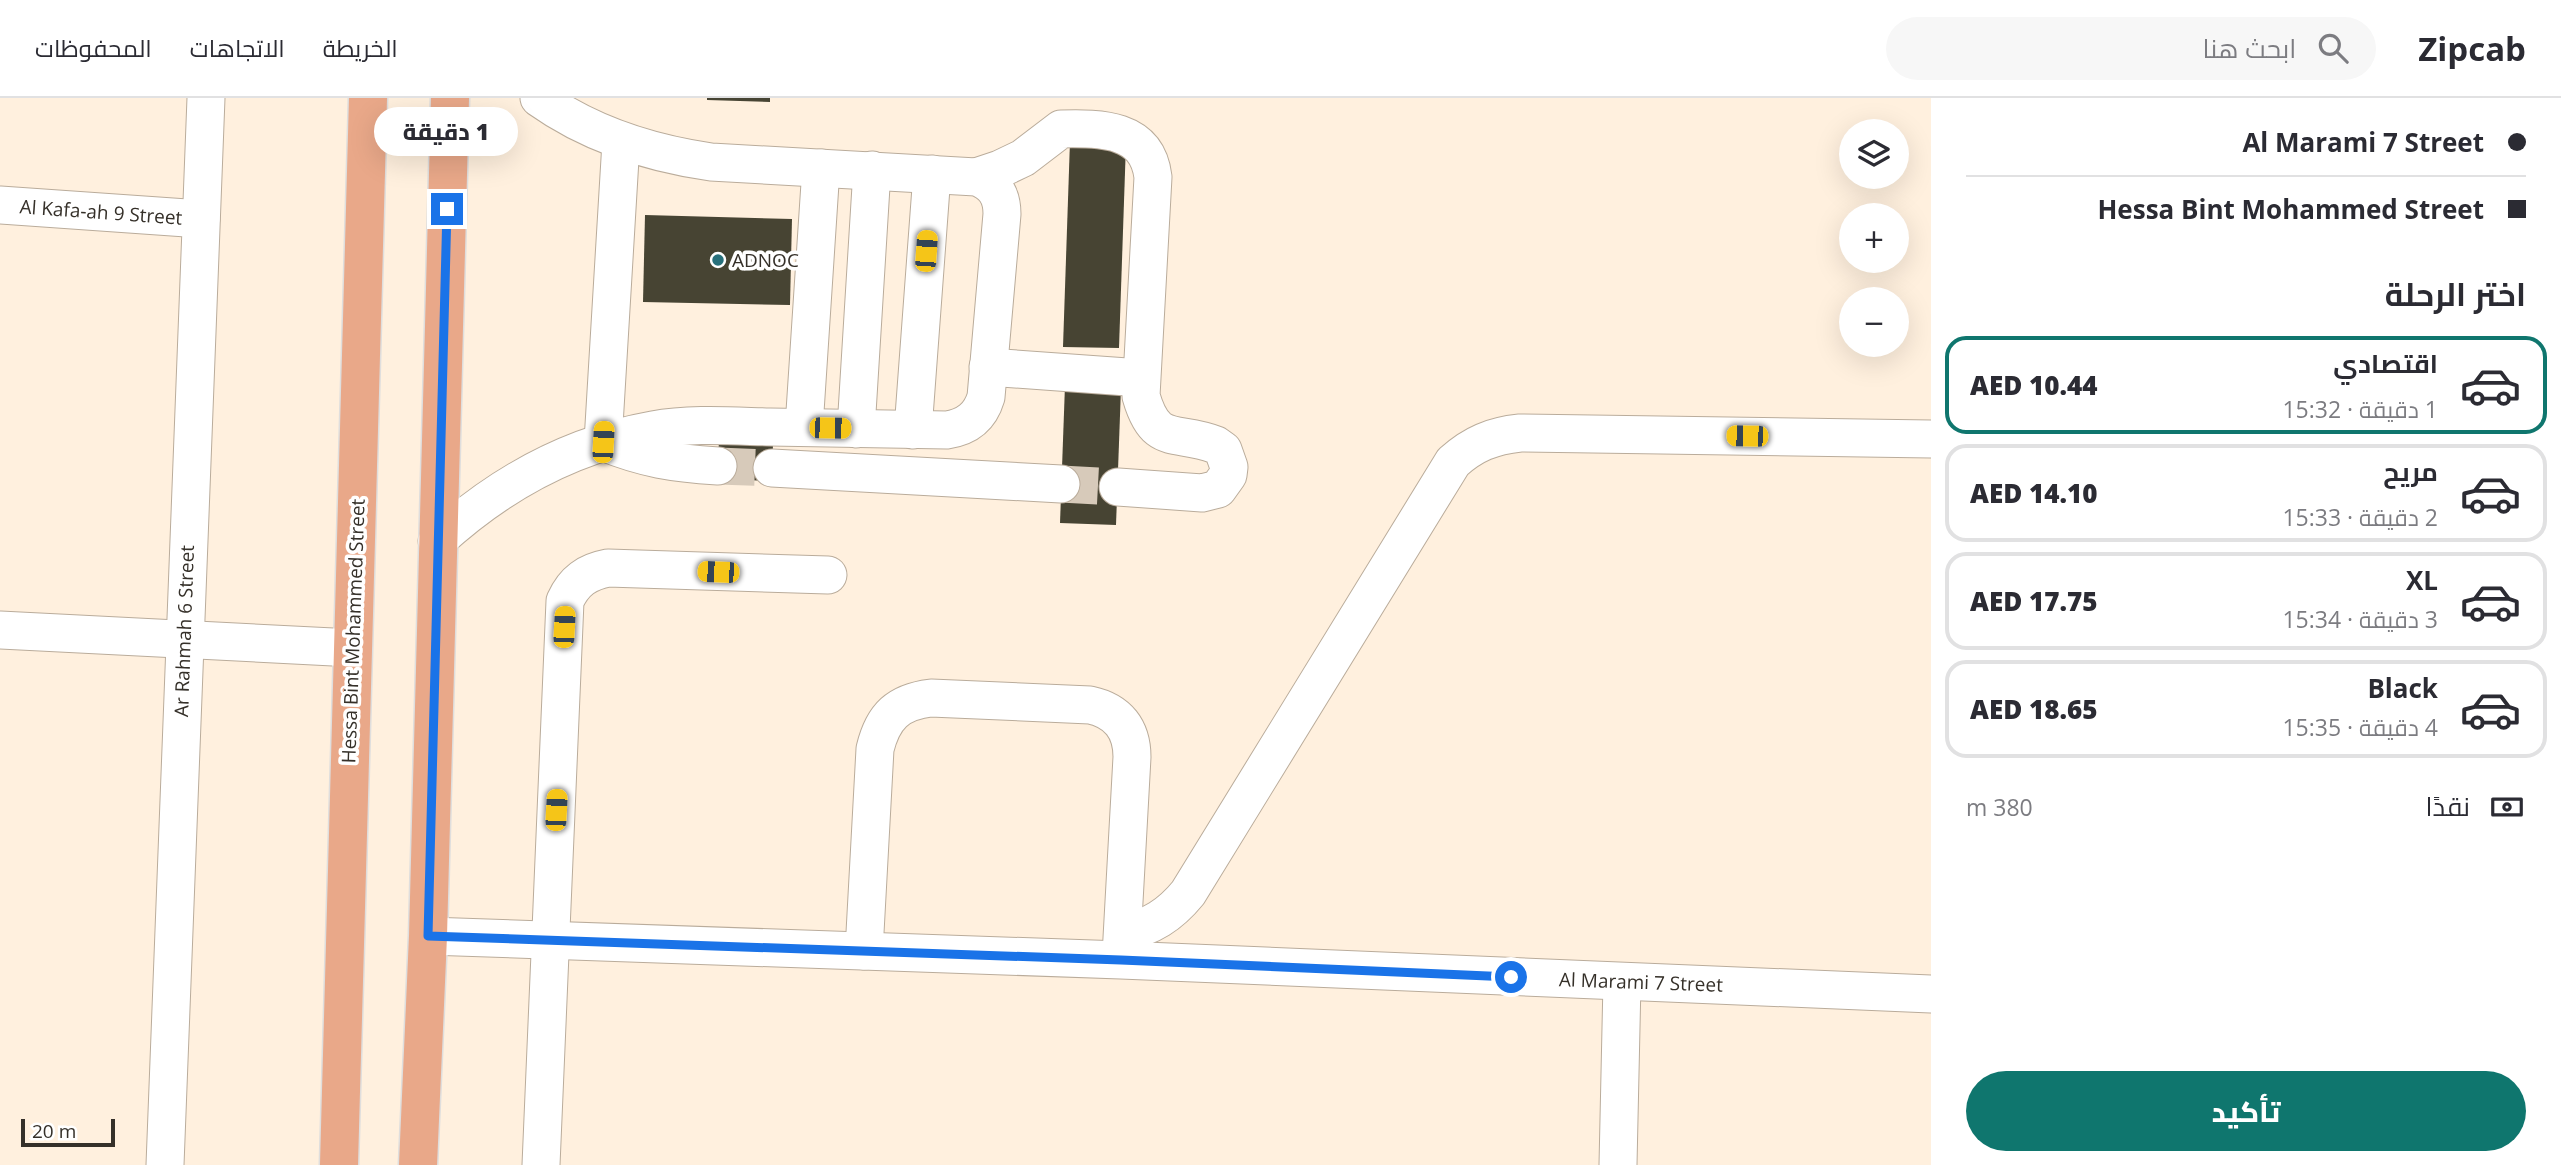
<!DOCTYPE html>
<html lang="ar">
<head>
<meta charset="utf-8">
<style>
	body { margin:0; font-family:"Open Sans",Cairo,sans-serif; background:#f7f7f7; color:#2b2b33; direction:rtl; height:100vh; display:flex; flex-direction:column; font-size:26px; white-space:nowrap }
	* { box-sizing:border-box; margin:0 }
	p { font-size:23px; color:#7c7c81 }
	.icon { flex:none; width:38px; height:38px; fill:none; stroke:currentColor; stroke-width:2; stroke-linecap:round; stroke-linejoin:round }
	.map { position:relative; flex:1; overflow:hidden; direction:ltr }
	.sheet { display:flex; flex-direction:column; background:#fff; width:630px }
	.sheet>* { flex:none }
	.banner { display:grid; align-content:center; height:154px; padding:0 35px; background:#fff }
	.buttons { position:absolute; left:1839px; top:21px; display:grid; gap:14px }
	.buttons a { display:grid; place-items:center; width:70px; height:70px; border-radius:50%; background:#fff; box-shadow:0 7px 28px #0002; font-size:35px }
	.scale { position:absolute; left:21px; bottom:18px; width:94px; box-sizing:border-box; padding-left:7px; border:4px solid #353029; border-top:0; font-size:19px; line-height:24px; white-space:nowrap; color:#353029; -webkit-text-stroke:5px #fff; paint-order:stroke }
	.end { position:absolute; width:32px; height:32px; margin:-16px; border:9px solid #1a73e8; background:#fff; box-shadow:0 0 0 4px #fff }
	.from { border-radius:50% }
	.bubble { position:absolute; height:49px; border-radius:24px; background:#fff; box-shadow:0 7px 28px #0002; font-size:23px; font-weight:800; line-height:49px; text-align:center; direction:rtl }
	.car { position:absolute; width:21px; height:42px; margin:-21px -10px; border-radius:9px; box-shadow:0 0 5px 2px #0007; background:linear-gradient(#f5c518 24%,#345 0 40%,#f5c518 0 76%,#345 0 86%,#f5c518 0) }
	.banner b { display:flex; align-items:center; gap:24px; height:66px; font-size:26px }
	.banner b+b { border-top:2px solid #e1e1e2 }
	.banner i { width:18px; height:18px; background:#2b2b33 }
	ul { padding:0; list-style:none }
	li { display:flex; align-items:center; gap:21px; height:98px; margin:0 14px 10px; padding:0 21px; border:4px solid #e1e1e2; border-radius:21px }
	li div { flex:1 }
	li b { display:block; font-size:26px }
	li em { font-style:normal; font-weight:800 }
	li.selected { border-color:#0f766e }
	li>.icon { width:63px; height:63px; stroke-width:1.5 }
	h2 { padding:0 35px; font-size:32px; line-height:84px }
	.pay { display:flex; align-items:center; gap:18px; height:77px; padding:0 35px; font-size:26px }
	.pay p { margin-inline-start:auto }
	.primary-button { display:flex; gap:14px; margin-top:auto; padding:14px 35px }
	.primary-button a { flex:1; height:80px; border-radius:42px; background:#0f766e; color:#fff; font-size:28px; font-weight:800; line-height:80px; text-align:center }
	header { display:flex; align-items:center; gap:42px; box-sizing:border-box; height:98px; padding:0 35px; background:#fff; border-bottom:2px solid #e1e1e2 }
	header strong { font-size:33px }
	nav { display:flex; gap:38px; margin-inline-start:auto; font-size:24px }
	.search { width:490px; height:63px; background:#f7f7f7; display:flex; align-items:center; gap:18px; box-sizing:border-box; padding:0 24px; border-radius:38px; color:#7c7c81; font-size:26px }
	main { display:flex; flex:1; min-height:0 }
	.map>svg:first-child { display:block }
	.building { fill:#474433 }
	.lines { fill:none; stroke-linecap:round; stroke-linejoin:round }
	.minor-tunnel { stroke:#d7caba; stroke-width:37; stroke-dasharray:37 18; stroke-linecap:butt }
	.minor-casing { stroke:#baac9b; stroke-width:39 }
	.major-casing { stroke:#dfdedd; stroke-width:41 }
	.minor { stroke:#fff; stroke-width:37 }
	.major { stroke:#e9a889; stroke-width:38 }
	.route { stroke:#1a73e8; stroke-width:9 }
	.poi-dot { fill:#27707b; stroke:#fff; stroke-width:2.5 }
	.labels { text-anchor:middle; stroke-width:7; stroke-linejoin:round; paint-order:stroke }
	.street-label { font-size:19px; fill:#353029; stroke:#fff }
	.poi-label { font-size:19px; fill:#353029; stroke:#fff; text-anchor:start }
</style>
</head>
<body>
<header>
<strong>Zipcab</strong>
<div class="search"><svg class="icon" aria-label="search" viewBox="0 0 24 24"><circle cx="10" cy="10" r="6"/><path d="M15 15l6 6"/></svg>ابحث هنا</div>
<nav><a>الخريطة</a><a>الاتجاهات</a><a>المحفوظات</a></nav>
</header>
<main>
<section class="sheet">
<div class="banner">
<b><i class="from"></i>Al Marami 7 Street</b>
<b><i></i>Hessa Bint Mohammed Street</b>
</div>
<h2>اختر الرحلة</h2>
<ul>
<li class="selected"><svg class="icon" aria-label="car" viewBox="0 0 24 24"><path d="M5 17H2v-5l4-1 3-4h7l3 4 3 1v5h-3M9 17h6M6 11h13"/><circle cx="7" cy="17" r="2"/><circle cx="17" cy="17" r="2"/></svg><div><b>اقتصادي</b><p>1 دقيقة · 15:32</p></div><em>AED 10.44</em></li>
<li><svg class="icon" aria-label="car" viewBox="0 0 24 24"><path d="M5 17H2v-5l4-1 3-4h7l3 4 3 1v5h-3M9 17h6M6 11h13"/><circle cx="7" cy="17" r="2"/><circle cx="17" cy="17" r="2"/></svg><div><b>مريح</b><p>2 دقيقة · 15:33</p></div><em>AED 14.10</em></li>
<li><svg class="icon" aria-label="car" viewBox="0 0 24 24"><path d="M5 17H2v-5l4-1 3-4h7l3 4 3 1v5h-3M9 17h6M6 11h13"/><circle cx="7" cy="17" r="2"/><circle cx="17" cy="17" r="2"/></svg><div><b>XL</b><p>3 دقيقة · 15:34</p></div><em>AED 17.75</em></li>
<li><svg class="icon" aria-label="car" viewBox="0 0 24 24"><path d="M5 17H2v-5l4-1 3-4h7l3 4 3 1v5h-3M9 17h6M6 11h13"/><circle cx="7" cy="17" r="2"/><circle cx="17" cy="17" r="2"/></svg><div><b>Black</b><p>4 دقيقة · 15:35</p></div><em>AED 18.65</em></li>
</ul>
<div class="pay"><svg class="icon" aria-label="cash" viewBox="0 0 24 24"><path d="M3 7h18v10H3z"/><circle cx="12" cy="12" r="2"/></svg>نقدًا<p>380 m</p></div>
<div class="primary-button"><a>تأكيد</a></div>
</section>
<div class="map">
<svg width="1931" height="1067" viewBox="0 0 1931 1067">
	<rect width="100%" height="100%" fill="#fff0de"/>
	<!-- building -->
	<g class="building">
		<polygon points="707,0 770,0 770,4 707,2"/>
		<polygon points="1070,43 1126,45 1119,250 1063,249"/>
		<polygon points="645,117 792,121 790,207 643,204"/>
		<polygon points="1065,287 1121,290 1116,427 1060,425"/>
		<polygon points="719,342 773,344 772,383 717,381"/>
	</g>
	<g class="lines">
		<!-- minor-tunnel -->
		<g class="minor-tunnel">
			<polyline points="718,368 772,370"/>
			<polyline points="1061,386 1118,389"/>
		</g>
		<!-- minor casing -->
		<g class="minor-casing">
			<g id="minor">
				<path d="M621 44 603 344C645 361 673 365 718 368"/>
				<path d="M976 79 1000 71 1023 60 1061 31C1101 30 1147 30 1153 79L1141 298C1156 350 1175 331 1216 347L1223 352 1229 369 1228 377 1218 391 1202 395 1118 389"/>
				<polyline points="0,107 201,121"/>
				<polyline points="988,269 1141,280"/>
				<polyline points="804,329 821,70"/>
				<polyline points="856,331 872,72"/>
				<polyline points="913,332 932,76"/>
				<polyline points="772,370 1061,386"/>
				<path d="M437 443C499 386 569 347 653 332 691 325 731 328 770 329 829 330 888 331 947 332 967 329 980 319 986 299L1002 116C1002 97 994 85 976 79L711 64C649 55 591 37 539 0"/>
				<polyline points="0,532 353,550"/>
				<path d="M1123 835C1151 829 1170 817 1188 795L1453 364C1473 346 1492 338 1520 335L1931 341"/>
				<polyline points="428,838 1121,862 1931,896"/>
				<path d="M864 853 875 651C883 618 898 604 931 600L1090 607C1118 613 1132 631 1132 659L1121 858"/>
				<polyline points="165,1067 206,0"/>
				<path d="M541 1067 565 503C574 483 587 474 608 470L828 477"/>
				<polyline points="1618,1067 1622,884"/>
			</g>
		</g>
		<!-- major casing -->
		<g class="major-casing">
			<g id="major">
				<polyline points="339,1067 368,0"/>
				<polyline points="418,1067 428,838 450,0"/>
			</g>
		</g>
		<!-- minor -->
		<use href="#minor" class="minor"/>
		<!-- major -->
		<use href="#major" class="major"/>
	</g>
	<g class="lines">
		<!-- route -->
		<polyline class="route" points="447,111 428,838 1121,862 1511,879"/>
	</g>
	<!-- markers -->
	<circle class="poi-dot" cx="718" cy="162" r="7"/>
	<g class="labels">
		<!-- street labels -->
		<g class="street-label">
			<text transform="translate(101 114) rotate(4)" y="7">Al Kafa-ah 9 Street</text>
			<text transform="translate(184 533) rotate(-88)" y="7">Ar Rahmah 6 Street</text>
			<text transform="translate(353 533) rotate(-88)" y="7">Hessa Bint Mohammed Street</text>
			<text transform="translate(1641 884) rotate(2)" y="7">Al Marami 7 Street</text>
		</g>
		<!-- poi labels -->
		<g class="poi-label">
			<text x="732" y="169">ADNOC</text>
		</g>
	</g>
</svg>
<div class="buttons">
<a><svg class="icon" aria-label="layers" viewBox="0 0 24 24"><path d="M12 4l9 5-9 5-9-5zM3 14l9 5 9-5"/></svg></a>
<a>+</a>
<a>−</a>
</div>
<div class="scale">20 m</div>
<i class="end from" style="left:1511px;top:879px"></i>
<i class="end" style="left:447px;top:111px"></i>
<div class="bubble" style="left:374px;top:9px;width:144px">1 دقيقة</div>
<i class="car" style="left:926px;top:153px;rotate:4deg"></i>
<i class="car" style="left:830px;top:330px;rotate:91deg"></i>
<i class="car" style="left:1747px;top:338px;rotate:271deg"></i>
<i class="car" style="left:603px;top:344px;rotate:3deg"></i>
<i class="car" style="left:718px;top:474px;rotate:272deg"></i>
<i class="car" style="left:564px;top:529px;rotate:3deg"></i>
<i class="car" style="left:556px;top:712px;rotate:3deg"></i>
</div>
</main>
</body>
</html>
